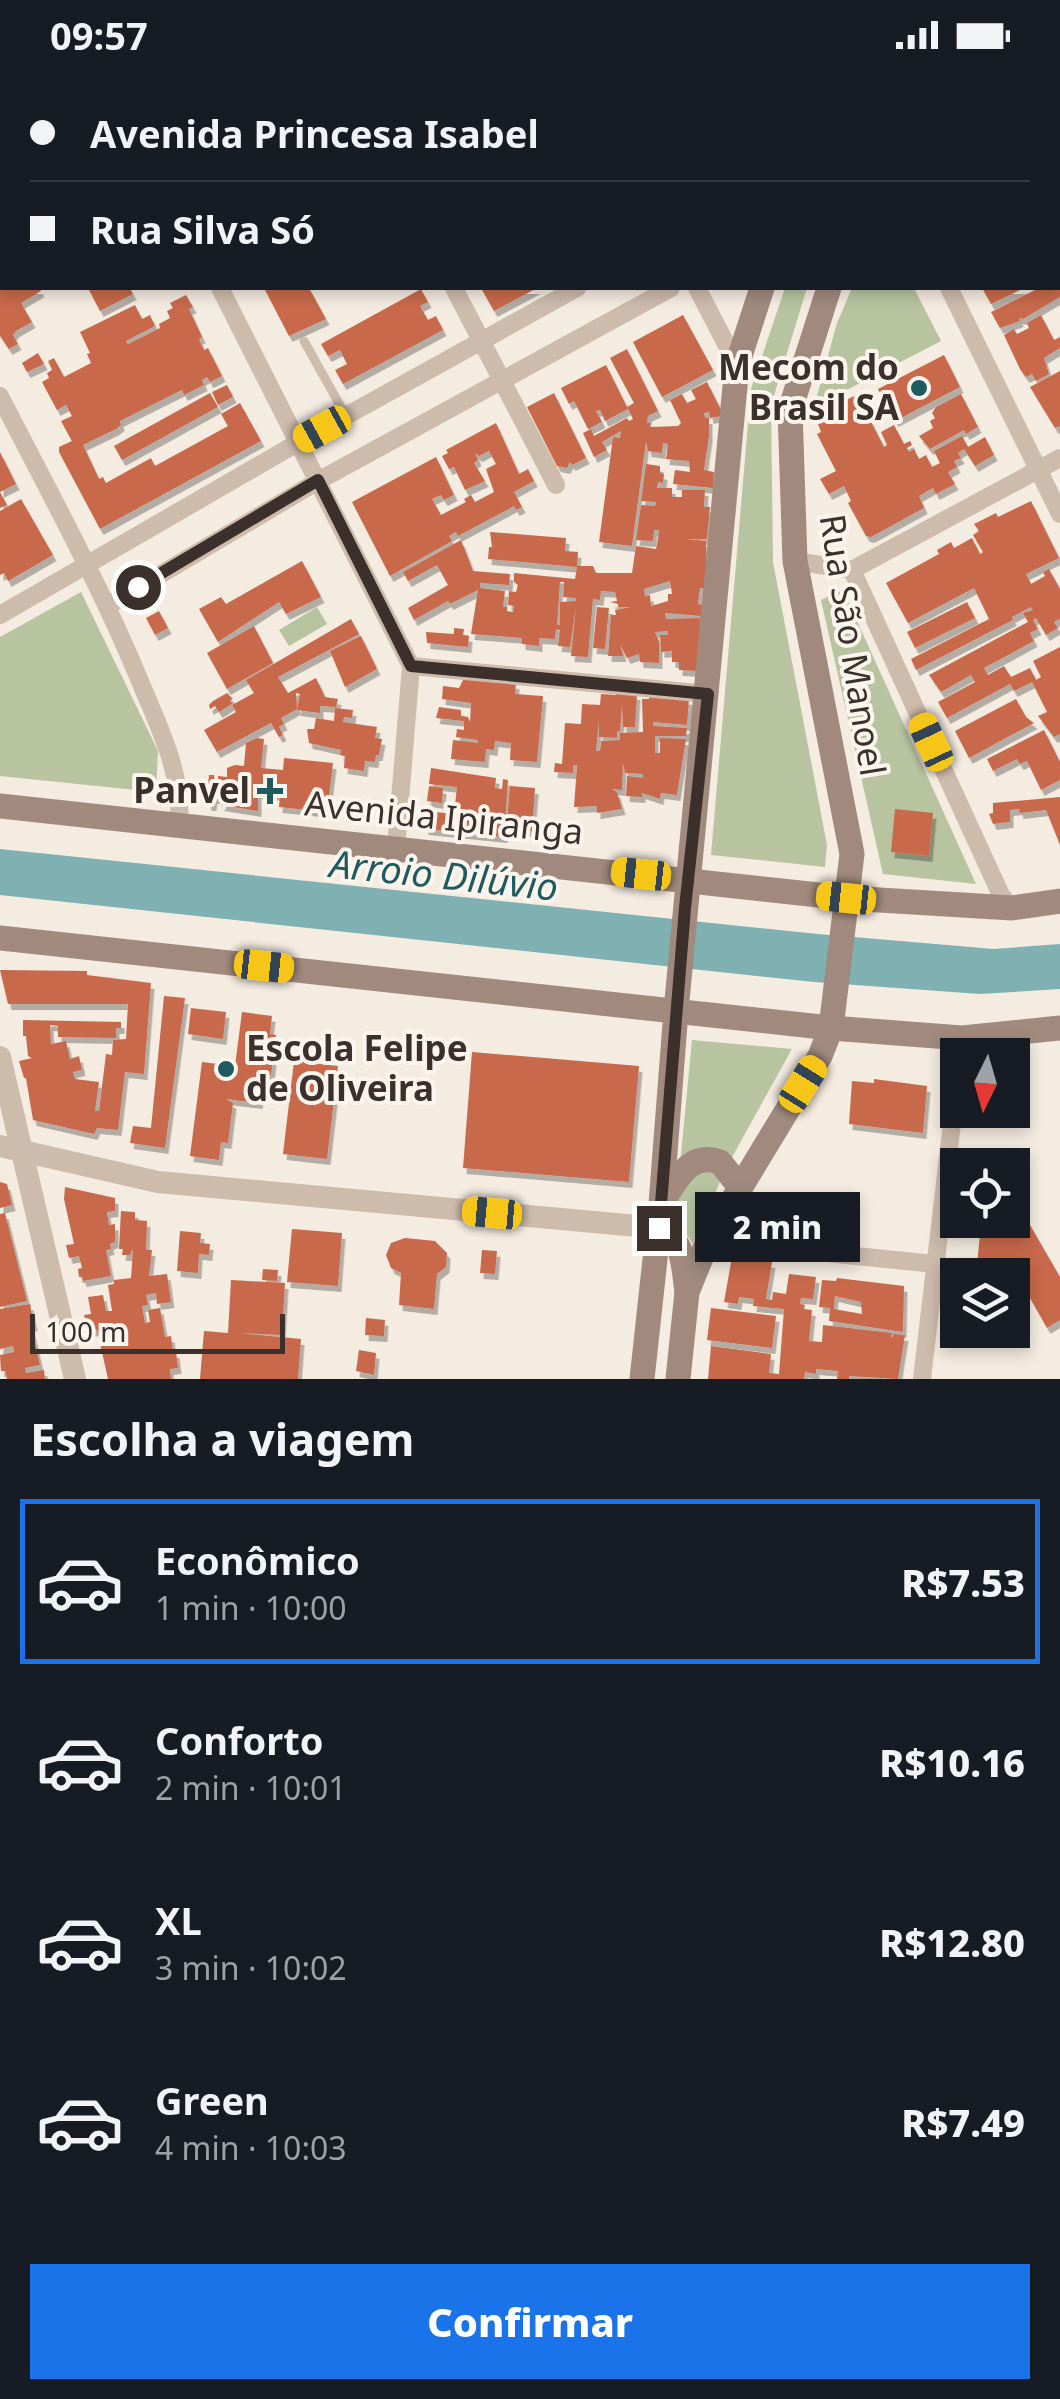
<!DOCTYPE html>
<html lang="pt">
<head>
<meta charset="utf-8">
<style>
	body { margin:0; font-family:"Noto Sans",sans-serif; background:#242831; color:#f1f3f6; height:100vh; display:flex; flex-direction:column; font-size:38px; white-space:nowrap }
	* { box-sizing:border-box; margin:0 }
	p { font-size:32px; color:#9ea1a6 }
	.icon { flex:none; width:55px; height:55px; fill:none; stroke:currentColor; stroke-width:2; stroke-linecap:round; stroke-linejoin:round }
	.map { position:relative; height:1309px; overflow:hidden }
	.side { display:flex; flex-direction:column; background:#171b24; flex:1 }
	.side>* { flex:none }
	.top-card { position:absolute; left:0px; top:0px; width:1060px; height:220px; box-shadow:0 5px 15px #0003; display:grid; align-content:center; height:220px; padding:0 30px; background:#171b24 }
	.needle { width:65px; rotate:185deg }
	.buttons { position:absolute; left:940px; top:968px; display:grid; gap:20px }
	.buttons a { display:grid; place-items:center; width:90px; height:90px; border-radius:0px; background:#171b24; box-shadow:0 5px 15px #0003; font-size:50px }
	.scale { position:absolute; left:30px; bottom:25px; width:255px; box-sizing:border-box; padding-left:10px; border:5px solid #3b302b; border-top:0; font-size:28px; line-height:35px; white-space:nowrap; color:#3b302b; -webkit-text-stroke:8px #fbf5ee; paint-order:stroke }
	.end { position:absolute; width:45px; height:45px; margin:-22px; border:12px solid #3b302b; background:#fff; box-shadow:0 0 0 5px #fff }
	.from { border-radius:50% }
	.bubble { position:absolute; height:70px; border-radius:0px; background:#171b24; box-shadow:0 5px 15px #0003; font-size:32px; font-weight:800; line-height:70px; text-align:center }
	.car { position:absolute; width:30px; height:60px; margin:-30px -15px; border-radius:12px; box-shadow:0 0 8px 2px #0007; background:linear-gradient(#f5c518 24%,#345 0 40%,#f5c518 0 76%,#345 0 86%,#f5c518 0) }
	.top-card b { display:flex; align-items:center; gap:35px; height:95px; font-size:38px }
	.top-card b+b { border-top:2px solid #363941 }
	.top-card i { width:25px; height:25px; background:#f1f3f6 }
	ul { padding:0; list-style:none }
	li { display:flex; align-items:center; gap:30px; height:165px; margin:0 20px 15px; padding:0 10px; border:5px solid transparent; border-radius:0px }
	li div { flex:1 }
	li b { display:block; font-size:38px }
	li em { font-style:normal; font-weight:800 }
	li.active { border-color:#1a73e8 }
	li>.icon { width:90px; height:90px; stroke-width:1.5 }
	h2 { padding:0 30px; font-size:45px; line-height:120px }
	.button { display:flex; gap:20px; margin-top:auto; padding:20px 30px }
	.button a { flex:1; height:115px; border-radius:0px; background:#1a73e8; color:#fff; font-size:40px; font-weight:800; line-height:115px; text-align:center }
	.status { display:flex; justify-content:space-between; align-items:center; height:70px; padding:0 50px; background:#171b24; direction:ltr }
	.status svg { height:28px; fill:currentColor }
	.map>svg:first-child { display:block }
	.green { fill:#b8c4a0 }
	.water { fill:#7fb0b2 }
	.building { fill:#c8694b; fill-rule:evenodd; filter:url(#shadow) }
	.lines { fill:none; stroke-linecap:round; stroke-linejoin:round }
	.service { stroke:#cdbbac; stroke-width:9 }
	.minor { stroke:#cdbbac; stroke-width:18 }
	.tertiary { stroke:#cdbbac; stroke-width:22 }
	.secondary { stroke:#a18a7d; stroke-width:25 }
	.route { stroke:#3b302b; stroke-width:12 }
	.poi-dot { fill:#1f5a5e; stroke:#fbf5ee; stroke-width:4 }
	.labels { text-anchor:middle; stroke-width:8; stroke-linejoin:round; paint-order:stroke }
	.poi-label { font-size:35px; font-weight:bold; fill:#3b302b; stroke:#fbf5ee; text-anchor:end }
	.street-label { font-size:35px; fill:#3b302b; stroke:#fbf5ee }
	.water-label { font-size:38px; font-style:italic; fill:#1f5a5e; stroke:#fbf5ee }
</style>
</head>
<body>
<div class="status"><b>09:57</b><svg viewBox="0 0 49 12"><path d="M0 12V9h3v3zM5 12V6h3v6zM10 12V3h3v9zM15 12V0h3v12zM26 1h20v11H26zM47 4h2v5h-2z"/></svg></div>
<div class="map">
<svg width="1060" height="1309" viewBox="0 0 1060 1309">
	<defs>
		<filter id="shadow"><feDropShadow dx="3.5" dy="6" stdDeviation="0" flood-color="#0004"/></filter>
	</defs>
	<rect width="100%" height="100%" fill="#f4ebe1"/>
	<!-- green -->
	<g class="green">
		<polygon points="785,218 807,218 771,335 773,492 827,775 825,797 711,785 751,319"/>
		<polygon points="852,218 914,218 941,271 814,337 837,253"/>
		<polygon points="843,520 976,814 883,804 821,530"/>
		<polygon points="81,522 158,681 156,722 0,706 0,567"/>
		<polygon points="317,537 327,554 289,576 279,560"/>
		<polygon points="692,970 792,979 726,1098 693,1174 675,1147"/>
	</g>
	<!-- water -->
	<polygon class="water" points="0,779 818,864 994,879 1060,874 1060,919 980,924 814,912 0,825"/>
	<!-- building -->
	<g class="building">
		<polygon points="0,218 39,218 41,221 21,233 32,252 16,261 13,265 18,274 9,279 0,266"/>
		<polygon points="88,218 130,218 133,224 100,241"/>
		<polygon points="264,218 309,218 326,249 289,266"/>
		<polygon points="481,218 537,218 494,241"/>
		<polygon points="982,218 1024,218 991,234"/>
		<polygon points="1039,218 1060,218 1060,227 1023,249 1019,248 1020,251 1000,258 991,242"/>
		<polygon points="421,219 428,232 420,236 428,250 436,246 443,260 343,314 335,300 347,294 340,280 328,286 321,274"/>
		<polygon points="186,225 193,237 189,239 202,267 199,269 204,280 208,278 222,306 210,312 207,307 202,310 204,315 184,325 182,320 120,351 121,355 116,359 83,375 99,409 103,407 106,413 151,388 155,396 228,356 221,344 240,333 261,371 100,459 59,382 59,377 72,371 61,351 72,346 66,335 57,340 42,312 49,308 47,303 52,300 48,291 54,288 64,307 91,293 87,284 90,283 80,262 135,235 142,249 150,245 155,256 126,271 128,274 160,258 159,254 170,248 167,241 173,238 170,233"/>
		<polygon points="683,245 713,300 662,327 633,272"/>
		<polygon points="1041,245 1054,270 1060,267 1060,278 1044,288 1049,304 1036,311 1032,304 1026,307 1020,299 1004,265 1014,259 1017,264 1029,258 1027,253"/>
		<polygon points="627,279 658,341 648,346 647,353 651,353 650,357 678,356 681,353 670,330 682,324 687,333 696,329 691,320 707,312 722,342 721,346 710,348 709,342 704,343 705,348 709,348 709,366 704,400 714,402 713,418 673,414 675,400 690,402 689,391 666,389 668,374 663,373 662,383 648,381 646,371 632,476 599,472 613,367 620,368 621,361 602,372 607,380 594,387 583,363 591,359 594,366 627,348 629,351 633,349 627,337 634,333 610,288"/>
		<polygon points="38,283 44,294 27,302 22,293"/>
		<polygon points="944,285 960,317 895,351 878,319"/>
		<polygon points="606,295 628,339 605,351 600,340 596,341 602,352 588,359 574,331 569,334 561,318"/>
		<polygon points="1060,301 1060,356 1055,358 1030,317"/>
		<polygon points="227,315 233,327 218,335 212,322"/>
		<polygon points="862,322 869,338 865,340 884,377 887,375 881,362 894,355 904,374 910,371 912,375 907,378 909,382 914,379 919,389 926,385 932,397 940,393 934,381 962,366 968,377 985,367 994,385 975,396 964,379 958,383 961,388 954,391 957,397 948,402 955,414 936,424 933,418 919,426 924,438 871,467 866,466 848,433 851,431 844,416 829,424 820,409 836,401 817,364 821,362 815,346"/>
		<polygon points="210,323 218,337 122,390 114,376"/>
		<polygon points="554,323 586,388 572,395 570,392 567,398 557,396 527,337"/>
		<polygon points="961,324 978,357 966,364 964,360 930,379 919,366 933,358 930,351 935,348 932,343 936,337"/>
		<polygon points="496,353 519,404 528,399 534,411 514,422 522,437 516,440 514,436 458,466 456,462 449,466 452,471 390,506 352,432 436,387 454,425 444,430 441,425 432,429 441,445 466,432 464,429 471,425 475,432 494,422 486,399 496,394 489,381 479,386 475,383 478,390 474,393 485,411 465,420 454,397 449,399 442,386 448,383 446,380"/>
		<polygon points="0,382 16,414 0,422 7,435 0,438"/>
		<path d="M646 394 660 396V403L664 404 663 413 658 412 657 418H672V427H682V420H705L704 437H710L707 469H686L706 471 707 519 700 518 698 534 703 535 701 546 665 543 666 549 701 548 696 601 679 600V592H672V581L661 582 660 565H668V561L655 562 659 572V593L640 592 639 584 627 588 620 574 623 586H608L611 545H616L615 540 631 537H618V534L610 532 617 531 615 522 601 521 600 530 593 529 588 587 571 586 576 537 570 577 558 576 560 560 556 559 555 569 539 568V576L522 574V568L471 564 478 520 450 534 448 531 414 550 408 538 448 515 437 495 408 511 403 502 461 470 473 501 510 504 509 515 480 513V518L505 521 503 537H507V541L513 542 514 536 508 535 509 521 516 522 518 515 514 512V503L575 509 577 497 488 489 489 477H492L490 462 566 468 565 481 578 482 577 496H593L596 503H632L636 476 656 479 658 469 659 460H654L653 471 636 470 641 435 655 436 656 432 641 431ZM670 511 672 524H668V531L651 536 650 525 645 526 644 519ZM560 512H564L563 527 576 528V531L560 532V555H557Z"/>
		<polygon points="21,429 53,485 8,511 4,503 0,505 0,441"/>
		<polygon points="1031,431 1059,488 1026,504 1031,514 1045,506 1043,502 1049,499 1060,519 1060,549 1054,552 1058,558 1046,565 1036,548 1033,550 1038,559 1030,563 1034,571 984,598 988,605 1004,596 1011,607 1030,598 1036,610 1041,607 1033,591 1060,577 1060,664 1054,667 1038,646 1047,642 1032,612 1014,621 1010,614 947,648 938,632 975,612 971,605 941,622 929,605 1028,552 1023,543 1033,540 1031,537 1012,547 1013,550 916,600 911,589 989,549 974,518 908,553 886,513 939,484 937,480 951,472 954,478 972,468 980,484 983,482 973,465 979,461 974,454 996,443 998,447"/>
		<polygon points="302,491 321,527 286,544 279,532 218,572 199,539 221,527 226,534"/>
		<polygon points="967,532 975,548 915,578 907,562"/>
		<polygon points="597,537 609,538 605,579 593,578"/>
		<polygon points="159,541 168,558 155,565 146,548"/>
		<polygon points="351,549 359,564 278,607 288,623 316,608 325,627 338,629 336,637 320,636 320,643 297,640 300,624 296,623 297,639 281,648 284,654 279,657 283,665 279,667 271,653 217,682 204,660 236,642 232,635 254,623 246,610"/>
		<polygon points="254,556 273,593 227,619 207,583"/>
		<polygon points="454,558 464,559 463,565 469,566 468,577 427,573 426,562 454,564"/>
		<polygon points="361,566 377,599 345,617 330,581"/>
		<polygon points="464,608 516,613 515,624 543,626 537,692 510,690 511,673 495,671 494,680 486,679 485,692 451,689 453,670 478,673 478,670 456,667 457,659 464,660 464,651 436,648 439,637 461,640 461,646 468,647 470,652 471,633 442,629 443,616 459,618"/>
		<polygon points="616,622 637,624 635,657 623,657 622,635 620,662 617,661 617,668 599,667 599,650 596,681 600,681 601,671 620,670 620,663 643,662 642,629 649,629 649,624 689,629 687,655 653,652 653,656 687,658 686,666 655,666 655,683 660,683 660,668 686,669 677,725 661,723 660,729 642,723 642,727 626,726 627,706 643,708 643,704 625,703 623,693 622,720 612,719 617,722 622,739 597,743 597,736 574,737 577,695 573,695 573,703 554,702 555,693 562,694 565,653 581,654 582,634 600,635 601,624 616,625"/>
		<polygon points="227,623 233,629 230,630 232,634 219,642 215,636 210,639 209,635 213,631"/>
		<polygon points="1016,629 1026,647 1034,653 969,688 955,661"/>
		<polygon points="335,638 353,640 352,648 344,647 343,652 377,657 375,668 382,669 379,685 376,685 375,692 365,691 364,701 344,698 345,686 340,685 341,680 309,673 307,659 314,659 316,648 334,651"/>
		<polygon points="1044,660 1060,692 1060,710 1041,720 1027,691 1020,694 1017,689 993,701 987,689"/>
		<polygon points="257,668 264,669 261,698 283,700 284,688 333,693 327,742 279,737 280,725 258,723 258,741 221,735 224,728 219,727 218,706 227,707 227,698 235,695 244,696 246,673"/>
		<polygon points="431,698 496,708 495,718 502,719 503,709 508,710 504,767 425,759 426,741 454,744 457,717 429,714"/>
		<polygon points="209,705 214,705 217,728 214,728 213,735 208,735 207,727"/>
		<polygon points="429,716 443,718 442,733 427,731"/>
		<polygon points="510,716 535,718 532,761 519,760 520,753 507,752"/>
		<polygon points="1060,727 1060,775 1046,740 1020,743 1019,739 1010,740 1010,752 993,754 989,744 993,743 993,733"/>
		<polygon points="895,739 933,743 929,786 891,782"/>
		<polygon points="0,900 87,901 87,905 151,913 144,1004 125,1002 118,1060 97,1058 94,1064 33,1050 26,1008 24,1008 19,991 32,988 28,986 26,966 23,966 23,950 121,952 121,958 116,958 116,968 58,967 58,956 50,955 51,974 66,971 70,989 79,986 82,1000 73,1002 75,1009 99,1012 95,1041 99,1041 106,984 112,985 113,970 126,969 128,934 8,934"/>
		<polygon points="164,926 185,928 165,1078 130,1073 133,1056 151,1058"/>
		<polygon points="191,938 226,942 223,969 188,964"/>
		<polygon points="242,942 272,946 270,964 276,965 271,1005 263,1004 259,1033 226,1029 233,1033 228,1073 221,1072 219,1090 190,1086 202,992 235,996"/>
		<polygon points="472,982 639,996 629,1112 463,1098"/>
		<polygon points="294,991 338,996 327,1089 283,1084"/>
		<polygon points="874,1009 927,1016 923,1063 849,1054 852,1011 874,1013"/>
		<polygon points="0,1112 7,1114 12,1135 0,1138"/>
		<polygon points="65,1117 115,1128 115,1141 107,1142 109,1155 115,1154 115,1172 110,1174 111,1179 106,1180 111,1206 83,1211 82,1207 79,1207 78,1199 82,1198 79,1186 69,1188 66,1175 74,1174 64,1129"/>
		<polygon points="121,1141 135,1142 135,1150 147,1151 146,1180 152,1180 149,1206 167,1204 171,1232 157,1234 156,1223 146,1225 148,1235 142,1236 145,1253 150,1252 148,1240 160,1238 165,1267 171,1266 173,1282 176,1282 178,1298 170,1299 171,1309 108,1309 97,1260 88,1261 84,1245 91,1244 88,1227 103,1225 106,1241 112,1241 108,1215 114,1214 114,1210 131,1208 133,1179 130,1185 122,1185 123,1179 119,1179"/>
		<polygon points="5,1143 27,1231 0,1237 0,1144"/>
		<polygon points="1023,1143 1060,1207 1060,1250 1047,1258 1012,1196 999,1201 999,1205 976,1205 980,1164"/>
		<polygon points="292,1159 342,1163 338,1216 287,1212"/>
		<polygon points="180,1161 201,1163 200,1173 210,1174 209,1185 199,1184 198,1203 177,1201"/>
		<polygon points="405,1168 435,1171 447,1183 446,1197 437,1204 434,1239 399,1235 401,1203 391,1198 386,1185 391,1173"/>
		<polygon points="482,1180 497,1181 495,1204 480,1203"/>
		<polygon points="732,1187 772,1192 766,1229 772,1230 773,1222 786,1224 789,1204 816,1207 813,1229 801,1228 800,1234 805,1235 804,1239 812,1240 809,1271 822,1272 823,1255 892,1263 891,1268 894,1264 905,1265 898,1309 849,1306 849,1309 837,1309 838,1301 816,1299 816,1304 805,1302 804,1309 708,1309 711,1276 771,1284 769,1303 779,1304 784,1239 753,1236 754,1229 739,1227 738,1234 724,1232"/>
		<polygon points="263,1199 278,1200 277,1211 262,1210"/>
		<path d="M837 1208 904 1216 903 1262 829 1251 830 1238 819 1237 822 1210 836 1211ZM835 1226 861 1232 862 1244 834 1239Z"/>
		<polygon points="231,1210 285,1213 282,1265 239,1263 301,1269 298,1309 200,1309 204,1261 228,1263"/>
		<polygon points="30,1234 34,1255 31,1256 40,1295 25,1298 26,1303 44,1300 45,1309 7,1309 5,1301 1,1301 0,1285 14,1282 13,1276 0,1279 0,1239"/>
		<polygon points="711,1238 776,1246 772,1278 707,1270"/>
		<polygon points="366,1248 385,1250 384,1266 365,1265"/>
		<polygon points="359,1280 376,1283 374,1305 356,1301"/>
	</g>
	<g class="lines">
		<!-- service -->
		<polyline class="service" points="304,271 346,346"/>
		<!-- minor -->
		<g class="minor">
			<polyline points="109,0 110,2"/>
			<polyline points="594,0 595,2"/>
			<polyline points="840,0 841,2"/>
			<polyline points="151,2 156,0"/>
			<polyline points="0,85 2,83"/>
			<polyline points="220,218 411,596 396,779"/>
			<polyline points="454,218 556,415"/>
			<polyline points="697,218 737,295"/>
			<polyline points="949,218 1060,444"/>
			<path d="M0 326C49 422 101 516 142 616 161 661 183 706 179 756"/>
			<polyline points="795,491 852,500 1060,388"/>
			<polyline points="852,500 1001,825 1012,838"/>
			<polyline points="109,535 318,411 671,218"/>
			<polyline points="0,545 299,372 577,218"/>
			<polyline points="411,596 708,624"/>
			<polyline points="708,1171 935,1194"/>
			<polyline points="922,1309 958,1002"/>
		</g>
		<!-- tertiary -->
		<g class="tertiary">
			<polyline points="0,987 75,1309"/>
			<polyline points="0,1076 158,1112 659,1158"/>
		</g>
		<!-- secondary -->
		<g class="secondary">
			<polyline points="957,2 962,0"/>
			<polyline points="1039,2 1043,0"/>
			<polyline points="0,736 846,828 1012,838 1060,831"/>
			<polyline points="0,868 831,958 962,968 1060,958"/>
			<path d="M662 1132C677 1110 689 1081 720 1092L739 1116"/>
			<path d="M659 1158C685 1170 683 1196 687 1222"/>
			<polyline points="642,1309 661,1134 676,941 737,295 762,218"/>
			<polyline points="678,1309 687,1222 708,1171 820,986 831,958 852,784 795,491 790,340 829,218"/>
		</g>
	</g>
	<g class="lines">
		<!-- route -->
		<polyline class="route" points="138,517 318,410 411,596 708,624 685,838 659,1158"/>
	</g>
	<!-- markers -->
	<g class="poi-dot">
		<circle cx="919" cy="318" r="10"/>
		<path d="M265 706h10v10h10v10h-10v10h-10v-10h-10v-10h10z"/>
		<circle cx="226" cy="999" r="10"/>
	</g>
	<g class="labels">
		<!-- poi labels -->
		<g class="poi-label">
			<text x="899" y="310">Mecom do<tspan x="899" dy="40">Brasil SA</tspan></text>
			<text x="250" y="733">Panvel</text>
			<text x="246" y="991" text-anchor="start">Escola Felipe<tspan x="246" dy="40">de Oliveira</tspan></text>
		</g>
		<!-- street labels -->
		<g class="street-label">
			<text transform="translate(852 575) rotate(81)" y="12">Rua São Manoel</text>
			<text transform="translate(444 748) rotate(6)" y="12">Avenida Ipiranga</text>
		</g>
		<!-- water labels -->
		<g class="water-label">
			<text transform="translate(444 806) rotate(6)" y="13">Arroio Dilúvio</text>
		</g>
	</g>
</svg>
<div class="buttons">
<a><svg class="needle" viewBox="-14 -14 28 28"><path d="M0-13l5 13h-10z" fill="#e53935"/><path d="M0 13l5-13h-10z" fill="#9ea1a6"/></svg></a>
<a><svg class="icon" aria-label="locate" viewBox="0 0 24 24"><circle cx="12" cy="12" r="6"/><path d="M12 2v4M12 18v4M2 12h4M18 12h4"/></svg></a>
<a><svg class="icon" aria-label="layers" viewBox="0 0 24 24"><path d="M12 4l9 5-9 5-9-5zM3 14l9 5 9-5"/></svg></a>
</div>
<div class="scale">100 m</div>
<i class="end from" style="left:138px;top:517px"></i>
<i class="end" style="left:659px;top:1158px"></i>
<div class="bubble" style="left:695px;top:1122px;width:165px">2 min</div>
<i class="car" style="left:322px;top:359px;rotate:241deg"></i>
<i class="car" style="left:931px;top:672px;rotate:335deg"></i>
<i class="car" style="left:641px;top:804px;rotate:276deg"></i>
<i class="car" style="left:846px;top:828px;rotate:276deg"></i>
<i class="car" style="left:264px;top:896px;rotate:96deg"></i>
<i class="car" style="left:803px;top:1014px;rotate:32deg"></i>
<i class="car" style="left:492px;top:1143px;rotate:275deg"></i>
<div class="top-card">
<b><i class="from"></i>Avenida Princesa Isabel</b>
<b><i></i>Rua Silva Só</b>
</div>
</div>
<section class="side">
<h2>Escolha a viagem</h2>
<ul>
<li class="active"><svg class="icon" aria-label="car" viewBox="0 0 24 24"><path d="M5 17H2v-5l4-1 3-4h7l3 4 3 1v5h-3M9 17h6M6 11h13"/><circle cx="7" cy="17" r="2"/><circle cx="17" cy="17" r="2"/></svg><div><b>Econômico</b><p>1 min · 10:00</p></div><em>R$7.53</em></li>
<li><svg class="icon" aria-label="car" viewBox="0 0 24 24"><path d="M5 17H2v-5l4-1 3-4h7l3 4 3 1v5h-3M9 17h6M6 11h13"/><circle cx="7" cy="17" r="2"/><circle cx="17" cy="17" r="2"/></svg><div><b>Conforto</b><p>2 min · 10:01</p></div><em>R$10.16</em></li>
<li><svg class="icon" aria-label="car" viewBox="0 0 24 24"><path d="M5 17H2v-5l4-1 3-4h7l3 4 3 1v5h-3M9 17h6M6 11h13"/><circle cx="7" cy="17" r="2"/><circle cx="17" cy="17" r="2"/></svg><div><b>XL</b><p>3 min · 10:02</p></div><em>R$12.80</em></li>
<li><svg class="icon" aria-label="car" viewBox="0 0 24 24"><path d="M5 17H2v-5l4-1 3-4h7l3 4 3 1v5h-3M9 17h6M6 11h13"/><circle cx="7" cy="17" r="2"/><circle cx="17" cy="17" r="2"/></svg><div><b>Green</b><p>4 min · 10:03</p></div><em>R$7.49</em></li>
</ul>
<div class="button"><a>Confirmar</a></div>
</section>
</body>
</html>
